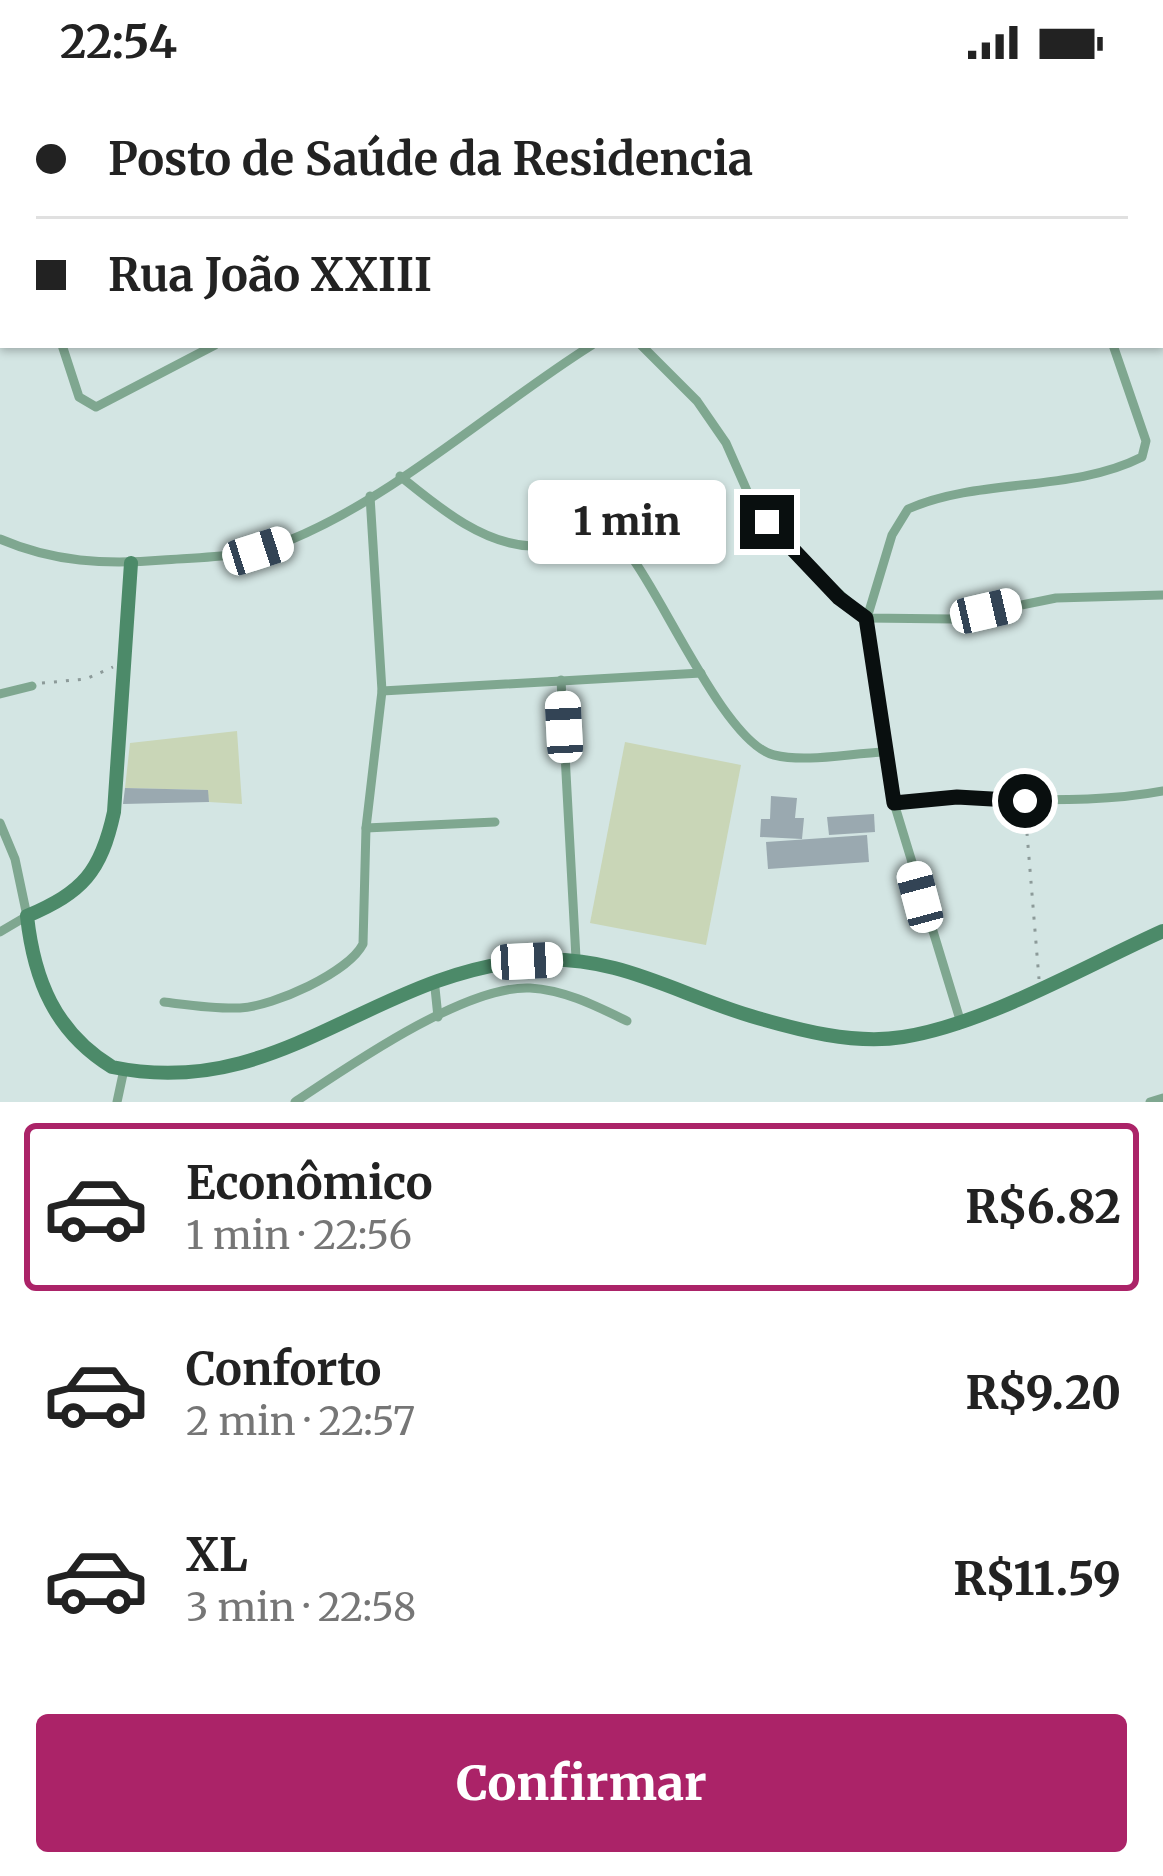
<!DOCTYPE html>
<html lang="pt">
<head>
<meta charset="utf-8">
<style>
	body { margin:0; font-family:Merriweather,serif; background:#f2f2f2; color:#222; height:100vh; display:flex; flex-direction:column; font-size:45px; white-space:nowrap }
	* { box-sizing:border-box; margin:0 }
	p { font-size:39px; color:#767676 }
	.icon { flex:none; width:66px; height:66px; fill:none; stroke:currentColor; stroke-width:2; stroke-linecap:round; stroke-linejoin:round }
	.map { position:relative; height:1018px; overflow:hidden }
	.drawer { display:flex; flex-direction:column; background:#fff; flex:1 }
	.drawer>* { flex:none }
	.banner { position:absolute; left:0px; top:0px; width:1164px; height:264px; box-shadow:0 3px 9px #0004; display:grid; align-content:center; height:264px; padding:0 36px; background:#fff }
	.end { position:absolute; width:54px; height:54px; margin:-27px; border:15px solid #090f0f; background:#fff; box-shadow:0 0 0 6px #fff }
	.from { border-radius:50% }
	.bubble { position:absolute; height:84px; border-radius:12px; background:#fff; box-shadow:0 3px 9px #0004; font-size:39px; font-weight:800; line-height:84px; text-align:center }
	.car { position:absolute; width:36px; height:72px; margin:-36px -18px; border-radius:15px; box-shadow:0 0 9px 3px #0007; background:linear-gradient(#fff 24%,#345 0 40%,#fff 0 76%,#345 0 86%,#fff 0) }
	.banner b { display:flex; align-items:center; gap:42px; height:114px; font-size:45px }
	.banner b+b { border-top:3px solid #e0e0e0 }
	.banner i { width:30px; height:30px; background:#222 }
	ul { padding:21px 0 0; list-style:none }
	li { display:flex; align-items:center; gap:36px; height:168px; margin:0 24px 18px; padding:0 12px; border:6px solid transparent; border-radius:12px }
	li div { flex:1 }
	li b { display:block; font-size:45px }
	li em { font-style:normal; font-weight:800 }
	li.on { border-color:#ab2368 }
	li>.icon { width:108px; height:108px; stroke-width:1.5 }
	.action { display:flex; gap:24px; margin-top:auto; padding:24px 36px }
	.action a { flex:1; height:138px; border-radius:12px; background:#ab2368; color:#fff; font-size:48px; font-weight:800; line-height:138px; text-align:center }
	.status { display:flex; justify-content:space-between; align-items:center; height:84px; padding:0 60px; background:#fff; direction:ltr }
	.status svg { height:33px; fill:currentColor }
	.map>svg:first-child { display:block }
	.green { fill:#c9d6b7 }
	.building { fill:#9aa9b0 }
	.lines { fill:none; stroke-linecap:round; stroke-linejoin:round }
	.path { stroke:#8c9a99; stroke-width:3; stroke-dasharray:3 9; stroke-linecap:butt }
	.street { stroke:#7fa790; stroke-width:9 }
	.secondary { stroke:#4c8a69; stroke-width:14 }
	.highway { stroke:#045f3b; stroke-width:16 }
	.route { stroke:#090f0f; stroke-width:15 }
</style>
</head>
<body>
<div class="status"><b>22:54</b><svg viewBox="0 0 49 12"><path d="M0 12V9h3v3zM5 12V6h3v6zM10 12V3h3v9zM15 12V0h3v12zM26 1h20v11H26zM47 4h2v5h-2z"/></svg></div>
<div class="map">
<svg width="1163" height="1018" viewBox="0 0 1163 1018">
	<rect width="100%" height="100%" fill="#d3e5e3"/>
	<!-- green -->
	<g class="green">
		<polygon points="237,647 242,720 209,718 207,706 125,704 130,659"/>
		<polygon points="625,658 741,681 706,861 590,839"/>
	</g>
	<!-- building -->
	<g class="building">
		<polygon points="125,704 208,706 209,718 123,720"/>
		<polygon points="771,712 797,714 795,734 804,734 802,755 760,753 761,735 770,735"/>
		<polygon points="874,730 875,748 829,751 827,733"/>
		<polygon points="867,751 869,778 768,785 766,758"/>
	</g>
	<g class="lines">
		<!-- path -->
		<g class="path">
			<polyline points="42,599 86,595 113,583"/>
			<polyline points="1025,725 1039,895"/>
		</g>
		<!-- street -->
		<g class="street">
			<polyline points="284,0 285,3"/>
			<polyline points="648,0 649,3"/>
			<polyline points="1161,60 1163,59"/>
			<polyline points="0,231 3,230"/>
			<polyline points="62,261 79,313 96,323 215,261"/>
			<polyline points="641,261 697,317 726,359 748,409 785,462 867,534 894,719 961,939"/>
			<path d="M1113 261 1146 357 1142 373C1071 409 981 393 908 425L892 451 867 534 953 535 1056 514 1163 511"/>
			<path d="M400 392C436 421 481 460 531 462 568 464 596 448 630 471 663 513 726 660 774 671 807 679 850 669 885 668"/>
			<path d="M0 455C53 478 106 481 163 476 205 473 250 473 290 456 395 413 495 322 592 261"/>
			<polyline points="561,596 576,874"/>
			<polyline points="382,607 701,589"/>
			<polyline points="0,610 32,602"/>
			<path d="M894 719C984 709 1074 724 1163 707"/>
			<polyline points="0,739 15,775 27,832 0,848"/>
			<polyline points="366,744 495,738"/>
			<polyline points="435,904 438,933"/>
			<path d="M164 918C189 921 215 925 240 924 274 922 348 889 363 860L366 744 382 607 370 412"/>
			<polyline points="117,1018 123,990"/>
			<path d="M295 1018C349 982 465 901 530 904 565 906 596 922 627 937"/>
			<polyline points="1150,1018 1163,1014"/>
		</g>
		<!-- secondary -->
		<path class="secondary" d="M131 479 114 728C101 788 83 808 27 832 34 896 55 948 112 983 280 1018 372 887 534 876 619 871 674 909 751 932 798 946 854 961 903 953 986 940 1085 882 1163 847"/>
		<!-- highway -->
		<g class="highway">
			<polyline points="231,3 238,0"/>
			<polyline points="0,99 3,98"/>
		</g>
	</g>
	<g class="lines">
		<!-- route -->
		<polyline class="route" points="767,438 839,514 866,534 894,719 957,713 1025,717"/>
	</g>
</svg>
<i class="end from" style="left:1025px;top:717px"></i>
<i class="end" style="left:767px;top:438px"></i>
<div class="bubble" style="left:528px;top:396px;width:198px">1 min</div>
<i class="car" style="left:258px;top:467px;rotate:72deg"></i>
<i class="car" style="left:986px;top:527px;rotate:77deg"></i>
<i class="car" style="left:564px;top:643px;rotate:357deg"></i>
<i class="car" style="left:920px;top:813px;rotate:345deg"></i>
<i class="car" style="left:527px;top:877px;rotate:87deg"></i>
<div class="banner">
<b><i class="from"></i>Posto de Saúde da Residencia</b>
<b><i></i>Rua João XXIII</b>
</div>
</div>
<section class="drawer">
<ul>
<li class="on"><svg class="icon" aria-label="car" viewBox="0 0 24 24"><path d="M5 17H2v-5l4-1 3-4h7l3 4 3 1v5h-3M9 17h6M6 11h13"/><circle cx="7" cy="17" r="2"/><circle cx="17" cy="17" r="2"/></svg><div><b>Econômico</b><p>1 min · 22:56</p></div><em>R$6.82</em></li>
<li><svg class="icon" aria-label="car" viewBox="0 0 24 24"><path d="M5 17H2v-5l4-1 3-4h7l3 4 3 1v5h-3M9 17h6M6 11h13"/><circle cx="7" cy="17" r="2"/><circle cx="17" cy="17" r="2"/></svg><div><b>Conforto</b><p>2 min · 22:57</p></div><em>R$9.20</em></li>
<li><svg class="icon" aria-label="car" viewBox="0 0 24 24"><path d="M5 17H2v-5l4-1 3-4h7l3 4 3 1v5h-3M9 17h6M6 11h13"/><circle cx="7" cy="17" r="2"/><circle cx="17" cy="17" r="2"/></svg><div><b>XL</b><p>3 min · 22:58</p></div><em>R$11.59</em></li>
</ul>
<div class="action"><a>Confirmar</a></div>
</section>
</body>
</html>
